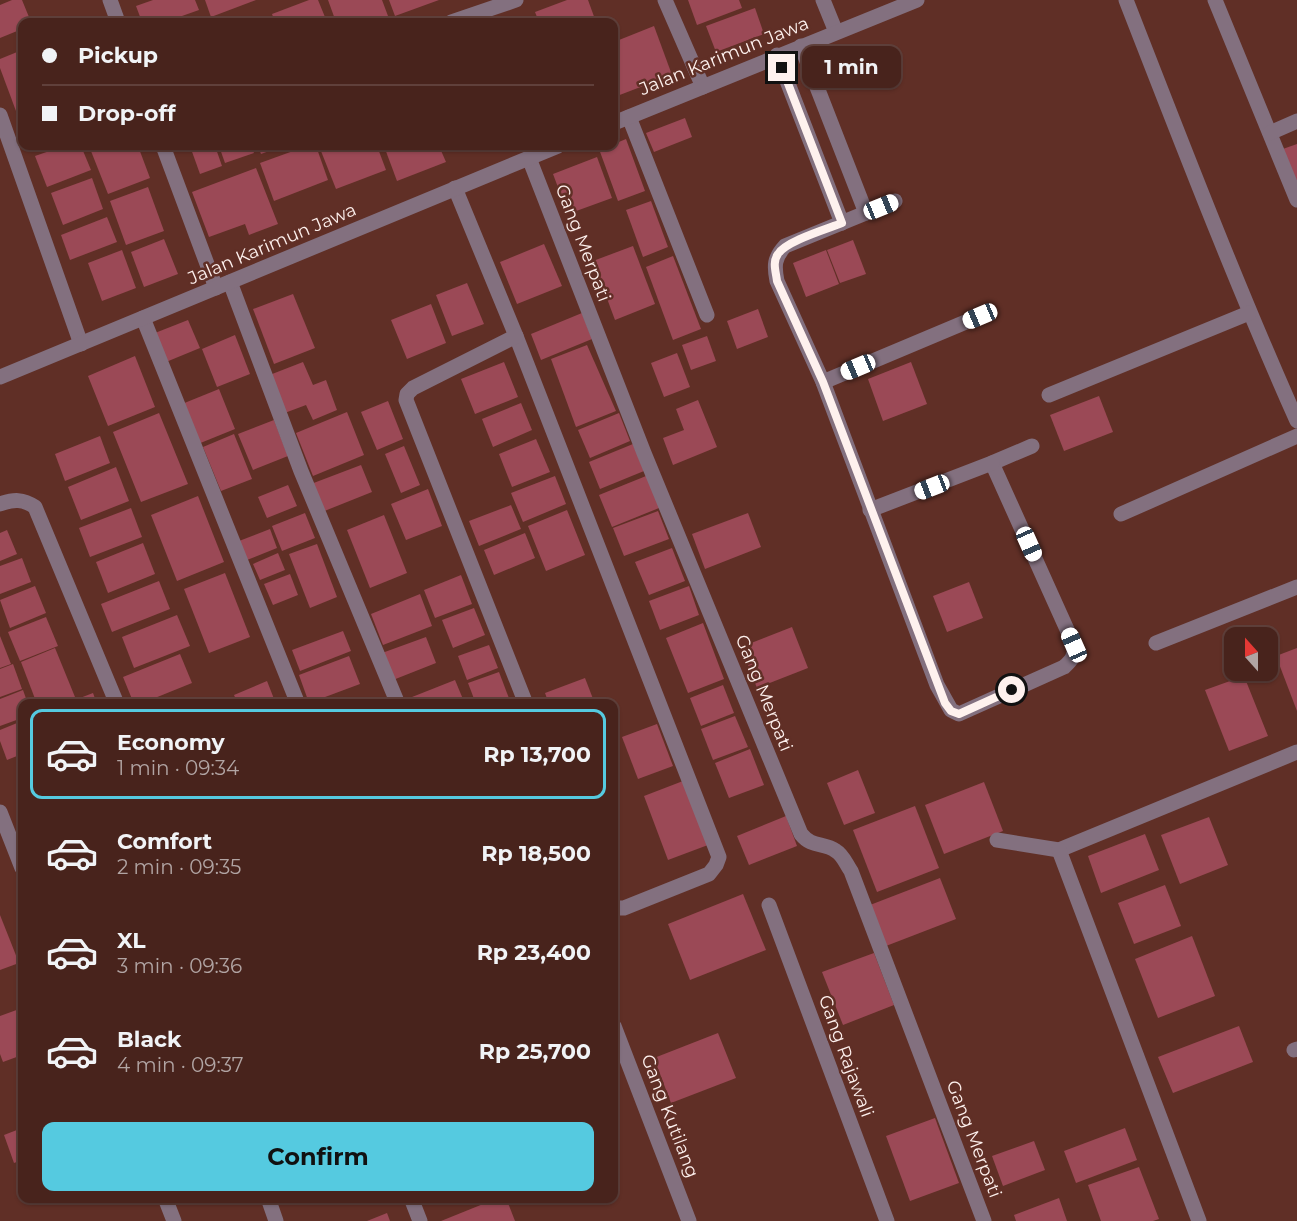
<!DOCTYPE html>
<html lang="en">
<head>
<meta charset="utf-8">
<style>
	body { margin:0; font-family:Montserrat,sans-serif; background:#4f2b25; color:#f1f3f6; height:100vh; display:flex; flex-direction:column; font-size:22px; white-space:nowrap }
	* { box-sizing:border-box; margin:0 }
	p { font-size:20px; color:#b1a4a3 }
	.icon { flex:none; width:33px; height:33px; fill:none; stroke:currentColor; stroke-width:2; stroke-linecap:round; stroke-linejoin:round }
	.map { position:relative; flex:1; overflow:hidden }
	.sheet { position:absolute; left:18px; top:699px; width:600px; height:504px; display:flex; flex-direction:column; background:#48231c; border-radius:12px; box-shadow:0 2px 4px #0004,0 0 0 2px #60403b }
	.sheet>* { flex:none }
	.banner { position:absolute; left:18px; top:18px; width:600px; height:132px; border-radius:12px; box-shadow:0 2px 4px #0004,0 0 0 2px #60403b; display:grid; align-content:center; height:132px; padding:0 24px; background:#48231c }
	.needle { width:39px; rotate:339deg }
	.controls { position:absolute; left:1224px; top:627px; display:grid; gap:12px }
	.controls a { display:grid; place-items:center; width:54px; height:54px; border-radius:12px; background:#48231c; box-shadow:0 2px 4px #0004,0 0 0 2px #60403b; font-size:30px }
	.end { position:absolute; width:27px; height:27px; margin:-14px; border:8px solid #fef1ee; background:#111; box-shadow:0 0 0 3px #111 }
	.from { border-radius:50% }
	.bubble { position:absolute; height:42px; border-radius:12px; background:#48231c; box-shadow:0 2px 4px #0004,0 0 0 2px #60403b; font-size:20px; font-weight:700; line-height:42px; text-align:center }
	.car { position:absolute; width:18px; height:36px; margin:-18px -9px; border-radius:8px; box-shadow:0 0 4px 2px #0007; background:linear-gradient(#fff 24%,#345 0 40%,#fff 0 76%,#345 0 86%,#fff 0) }
	.banner b { display:flex; align-items:center; gap:21px; height:57px; font-size:22px }
	.banner b+b { border-top:2px solid #60403b }
	.banner i { width:15px; height:15px; background:#f1f3f6 }
	ul { padding:10px 0 0; list-style:none }
	li { display:flex; align-items:center; gap:18px; height:90px; margin:0 12px 9px; padding:0 12px; border:3px solid transparent; border-radius:12px }
	li div { flex:1 }
	li b { display:block; font-size:22px }
	li em { font-style:normal; font-weight:700 }
	li.active { border-color:#55cae0 }
	li>.icon { width:54px; height:54px; stroke-width:1.5 }
	.primary-button { display:flex; gap:12px; margin-top:auto; padding:12px 24px }
	.primary-button a { flex:1; height:69px; border-radius:12px; background:#55cae0; color:#111; font-size:24px; font-weight:700; line-height:69px; text-align:center }
	.map>svg:first-child { display:block }
	.building { fill:#9b4956 }
	.lines { fill:none; stroke-linecap:round; stroke-linejoin:round }
	.minor { stroke:#83707f; stroke-width:15 }
	.route { stroke:#fef1ee; stroke-width:8 }
	.labels { text-anchor:middle; stroke-width:5; stroke-linejoin:round; paint-order:stroke }
	.street-label { font-size:18px; fill:#fef1ee; stroke:#602f26 }
</style>
</head>
<body>
<div class="map">
<svg width="1297" height="1221" viewBox="0 0 1297 1221">
	<rect width="100%" height="100%" fill="#602f26"/>
	<!-- building -->
	<g class="building">
		<polygon points="12,0 22,0 31,22 22,22 22,29 0,38 0,5"/>
		<polygon points="153,0 195,0 199,10 165,22 142,22 136,6"/>
		<polygon points="205,0 256,0 211,17"/>
		<polygon points="309,0 318,0 327,22 275,22 272,14"/>
		<polygon points="328,0 382,0 388,16 369,22 336,22"/>
		<polygon points="389,0 439,0 395,16"/>
		<polygon points="567,0 588,0 596,22 539,22 535,12"/>
		<polygon points="688,0 739,0 742,8 697,25"/>
		<polygon points="755,8 764,34 716,52 706,26"/>
		<polygon points="654,26 672,75 617,96 614,87 614,42"/>
		<polygon points="22,50 22,108 16,111 0,68 0,59"/>
		<polygon points="685,118 692,137 654,152 646,133"/>
		<polygon points="626,139 645,191 618,201 599,149 614,146 614,144"/>
		<polygon points="1297,144 1297,181 1280,150"/>
		<polygon points="64,146 81,146 91,170 47,187 35,156"/>
		<polygon points="89,146 138,146 150,178 108,194"/>
		<polygon points="190,146 215,146 222,166 200,174"/>
		<polygon points="219,146 251,146 254,153 225,163"/>
		<polygon points="258,146 283,146 261,154"/>
		<polygon points="307,146 316,146 328,180 274,201 260,163"/>
		<polygon points="319,146 377,146 386,170 336,189"/>
		<polygon points="384,146 439,146 446,162 397,181"/>
		<polygon points="597,157 612,198 568,214 553,174"/>
		<polygon points="256,168 278,224 249,235 245,224 209,237 192,192"/>
		<polygon points="92,178 103,209 63,225 51,193"/>
		<polygon points="148,187 164,231 126,245 110,201"/>
		<polygon points="651,201 668,247 643,257 626,210"/>
		<polygon points="107,217 117,242 70,260 61,235"/>
		<polygon points="164,239 178,274 144,287 131,252"/>
		<polygon points="853,240 866,274 840,283 827,250"/>
		<polygon points="544,244 562,286 517,304 500,262"/>
		<polygon points="633,246 655,304 615,320 593,261"/>
		<polygon points="122,250 136,288 102,301 88,263"/>
		<polygon points="826,250 839,284 806,297 793,263"/>
		<polygon points="673,256 701,329 673,340 646,267"/>
		<polygon points="467,283 484,324 452,336 436,295"/>
		<polygon points="293,294 315,348 274,364 253,309"/>
		<polygon points="431,304 446,343 407,359 391,320"/>
		<polygon points="758,309 768,337 737,349 727,321"/>
		<polygon points="582,313 592,339 541,360 531,334"/>
		<polygon points="188,320 200,348 166,362 155,333"/>
		<polygon points="235,335 250,374 217,387 202,349"/>
		<polygon points="707,336 716,361 691,370 682,345"/>
		<polygon points="587,345 616,411 576,427 551,359"/>
		<polygon points="677,353 690,387 664,397 651,363"/>
		<polygon points="135,356 155,407 108,426 88,376"/>
		<polygon points="303,362 313,385 326,380 337,410 313,420 306,405 282,414 267,376"/>
		<polygon points="504,362 518,397 475,414 461,379"/>
		<polygon points="911,362 927,404 883,421 868,379"/>
		<polygon points="219,389 235,429 198,444 182,404"/>
		<polygon points="1099,396 1113,432 1064,451 1050,415"/>
		<polygon points="698,400 717,447 673,465 663,438 684,430 676,409"/>
		<polygon points="388,401 403,439 377,450 361,412"/>
		<polygon points="521,403 532,430 493,447 482,419"/>
		<polygon points="347,412 364,455 313,476 296,433"/>
		<polygon points="159,413 188,484 141,502 113,432"/>
		<polygon points="619,413 630,441 590,458 578,430"/>
		<polygon points="274,420 288,456 253,470 238,434"/>
		<polygon points="234,434 252,479 221,491 203,447"/>
		<polygon points="100,436 110,463 65,481 55,454"/>
		<polygon points="536,439 550,472 512,487 499,454"/>
		<polygon points="633,444 644,471 600,489 589,462"/>
		<polygon points="404,446 420,485 401,493 385,454"/>
		<polygon points="361,465 372,492 322,512 311,484"/>
		<polygon points="116,467 129,501 81,520 68,487"/>
		<polygon points="651,474 664,506 612,527 599,495"/>
		<polygon points="555,476 566,504 523,522 511,493"/>
		<polygon points="288,485 297,506 267,518 258,497"/>
		<polygon points="428,489 442,526 406,540 391,504"/>
		<polygon points="198,496 224,562 177,581 151,515"/>
		<polygon points="511,505 521,529 479,546 469,521"/>
		<polygon points="131,508 142,537 90,557 79,528"/>
		<polygon points="567,510 585,555 546,571 528,526"/>
		<polygon points="658,511 669,539 624,556 613,528"/>
		<polygon points="305,513 315,538 282,551 272,526"/>
		<polygon points="748,513 761,547 705,569 692,534"/>
		<polygon points="384,515 407,573 370,588 347,530"/>
		<polygon points="270,529 277,548 247,560 239,541"/>
		<polygon points="7,530 17,554 0,561 0,533"/>
		<polygon points="525,533 535,558 494,575 484,550"/>
		<polygon points="143,543 155,574 108,593 96,562"/>
		<polygon points="317,544 337,597 310,608 289,554"/>
		<polygon points="672,548 685,581 649,595 635,562"/>
		<polygon points="278,553 285,570 260,580 253,564"/>
		<polygon points="22,558 31,582 0,594 0,566"/>
		<polygon points="225,573 250,637 209,653 184,589"/>
		<polygon points="290,574 298,595 273,605 264,584"/>
		<polygon points="461,575 472,604 435,618 424,590"/>
		<polygon points="159,581 170,609 112,632 101,604"/>
		<polygon points="969,582 983,618 947,632 933,596"/>
		<polygon points="35,586 46,613 10,628 0,600"/>
		<polygon points="689,586 699,615 660,630 649,601"/>
		<polygon points="420,594 432,626 383,645 371,614"/>
		<polygon points="474,608 485,635 453,648 442,620"/>
		<polygon points="177,615 190,646 134,668 122,637"/>
		<polygon points="46,617 58,646 20,661 8,632"/>
		<polygon points="703,623 724,679 688,693 666,638"/>
		<polygon points="792,627 808,668 757,688 741,647"/>
		<polygon points="343,631 351,651 300,671 292,650"/>
		<polygon points="0,636 11,664 0,668"/>
		<polygon points="426,637 436,663 393,680 382,653"/>
		<polygon points="489,645 498,668 467,680 458,656"/>
		<polygon points="55,648 75,697 58,704 37,704 21,662"/>
		<polygon points="1297,648 1297,711 1276,656"/>
		<polygon points="180,654 192,683 140,704 134,704 123,677"/>
		<polygon points="349,656 360,684 309,703 299,675"/>
		<polygon points="13,664 22,689 0,697 0,669"/>
		<polygon points="499,672 510,701 503,704 476,704 468,683"/>
		<polygon points="1244,676 1268,736 1229,751 1205,690"/>
		<polygon points="585,678 595,704 549,704 545,693"/>
		<polygon points="455,680 465,704 408,704 407,699"/>
		<polygon points="267,681 276,704 238,704 234,695"/>
		<polygon points="723,685 734,713 701,726 690,698"/>
		<polygon points="23,690 28,704 22,704 22,718 0,726 0,699"/>
		<polygon points="93,693 97,704 67,704 67,703"/>
		<polygon points="735,716 748,747 713,760 701,729"/>
		<polygon points="22,721 22,754 7,760 0,741 0,730"/>
		<polygon points="657,724 673,766 638,779 622,737"/>
		<polygon points="750,749 764,785 729,798 715,763"/>
		<polygon points="858,770 875,813 844,825 827,783"/>
		<polygon points="683,781 708,845 668,860 644,796"/>
		<polygon points="984,782 1003,831 944,854 925,805"/>
		<polygon points="915,806 939,868 877,892 853,830"/>
		<polygon points="786,816 797,846 749,865 737,836"/>
		<polygon points="1209,817 1228,865 1180,884 1161,835"/>
		<polygon points="1145,834 1159,870 1101,893 1088,856"/>
		<polygon points="940,878 956,919 886,946 870,905"/>
		<polygon points="1165,885 1181,926 1134,944 1118,903"/>
		<polygon points="743,894 766,950 690,980 668,924"/>
		<polygon points="0,915 19,963 0,970"/>
		<polygon points="1192,936 1215,996 1158,1018 1135,959"/>
		<polygon points="874,953 894,1005 843,1025 822,972"/>
		<polygon points="22,1008 22,1055 3,1062 0,1054 0,1016"/>
		<polygon points="1239,1026 1253,1062 1173,1093 1158,1057"/>
		<polygon points="718,1033 736,1078 671,1103 654,1058"/>
		<polygon points="935,1118 959,1183 910,1201 886,1136"/>
		<polygon points="22,1128 22,1160 14,1163 4,1135"/>
		<polygon points="1125,1128 1137,1160 1076,1183 1064,1151"/>
		<polygon points="1034,1141 1045,1170 1003,1186 992,1156"/>
		<polygon points="1139,1167 1159,1219 1153,1221 1101,1221 1088,1185"/>
		<polygon points="498,1198 506,1198 515,1221 441,1221"/>
		<polygon points="1059,1198 1067,1221 1016,1221 1014,1215"/>
		<polygon points="387,1213 390,1221 367,1221"/>
	</g>
	<g class="lines">
		<!-- minor -->
		<g class="minor">
			<polyline points="110,0 118,22"/>
			<polyline points="665,0 703,87"/>
			<polyline points="823,0 836,32"/>
			<path d="M1126 0C1181 141 1235 282 1297 421"/>
			<polyline points="1215,0 1297,200"/>
			<polyline points="451,22 516,0"/>
			<polyline points="801,46 866,213"/>
			<polyline points="777,55 842,223"/>
			<polyline points="0,115 81,344"/>
			<polyline points="629,117 707,315"/>
			<polyline points="614,123 917,0"/>
			<polyline points="1270,133 1297,121"/>
			<polyline points="163,146 216,288"/>
			<path d="M529 158 644 453 801 834C812 848 824 842 836 851 843 855 846 864 851 871L984 1221"/>
			<polyline points="455,188 516,336 719,857 716,865 709,874 624,908 614,908"/>
			<path d="M895 201 785 246C774 258 774 266 777 281L823 382 937 685 951 710 959 714 1064 667C1072 660 1075 656 1074 645L992 463 1032 446"/>
			<polyline points="230,282 301,471 398,704"/>
			<polyline points="143,318 298,704"/>
			<polyline points="516,336 413,388 407,394 406,400 526,704"/>
			<polyline points="0,377 558,146"/>
			<polyline points="823,382 980,316"/>
			<polyline points="1049,395 1249,313"/>
			<path d="M0 504C14 499 23 499 35 507L117 704"/>
			<polyline points="870,510 992,463"/>
			<polyline points="1121,514 1297,436"/>
			<polyline points="1156,643 1297,587"/>
			<polyline points="0,812 22,868"/>
			<polyline points="997,840 1059,850 1297,752"/>
			<polyline points="1059,850 1199,1221"/>
			<polyline points="769,905 887,1221"/>
			<polyline points="614,1026 689,1221"/>
			<polyline points="1294,1050 1297,1049"/>
			<polyline points="165,1198 174,1221"/>
			<polyline points="268,1198 276,1221"/>
			<polyline points="411,1198 420,1221"/>
		</g>
	</g>
	<g class="lines">
		<!-- route -->
		<path class="route" d="M782 68 842 223C827 229 786 241 778 254 772 262 776 272 777 281L823 382 945 703 951 711 959 714 1012 690"/>
	</g>
	<g class="labels">
		<!-- street labels -->
		<g class="street-label">
			<text transform="translate(724 56) rotate(-22)" y="6">Jalan Karimun Jawa</text>
			<text transform="translate(583 243) rotate(69)" y="6">Gang Merpati</text>
			<text transform="translate(272 244) rotate(-23)" y="6">Jalan Karimun Jawa</text>
			<text transform="translate(764 693) rotate(68)" y="6">Gang Merpati</text>
			<text transform="translate(846 1056) rotate(70)" y="6">Gang Rajawali</text>
			<text transform="translate(670 1116) rotate(69)" y="6">Gang Kutilang</text>
			<text transform="translate(974 1139) rotate(69)" y="6">Gang Merpati</text>
		</g>
	</g>
</svg>
<div class="controls">
<a><svg class="needle" viewBox="-14 -14 28 28"><path d="M0-13l5 13h-10z" fill="#e53935"/><path d="M0 13l5-13h-10z" fill="#b1a4a3"/></svg></a>
</div>
<i class="end from" style="left:1012px;top:690px"></i>
<i class="end" style="left:782px;top:68px"></i>
<div class="bubble" style="left:802px;top:46px;width:99px">1 min</div>
<i class="car" style="left:881px;top:207px;rotate:68deg"></i>
<i class="car" style="left:980px;top:316px;rotate:247deg"></i>
<i class="car" style="left:858px;top:367px;rotate:247deg"></i>
<i class="car" style="left:932px;top:487px;rotate:249deg"></i>
<i class="car" style="left:1029px;top:544px;rotate:156deg"></i>
<i class="car" style="left:1074px;top:645px;rotate:336deg"></i>
<div class="banner">
<b><i class="from"></i>Pickup</b>
<b><i></i>Drop-off</b>
</div>
<section class="sheet">
<ul>
<li class="active"><svg class="icon" aria-label="car" viewBox="0 0 24 24"><path d="M5 17H2v-5l4-1 3-4h7l3 4 3 1v5h-3M9 17h6M6 11h13"/><circle cx="7" cy="17" r="2"/><circle cx="17" cy="17" r="2"/></svg><div><b>Economy</b><p>1 min · 09:34</p></div><em>Rp 13,700</em></li>
<li><svg class="icon" aria-label="car" viewBox="0 0 24 24"><path d="M5 17H2v-5l4-1 3-4h7l3 4 3 1v5h-3M9 17h6M6 11h13"/><circle cx="7" cy="17" r="2"/><circle cx="17" cy="17" r="2"/></svg><div><b>Comfort</b><p>2 min · 09:35</p></div><em>Rp 18,500</em></li>
<li><svg class="icon" aria-label="car" viewBox="0 0 24 24"><path d="M5 17H2v-5l4-1 3-4h7l3 4 3 1v5h-3M9 17h6M6 11h13"/><circle cx="7" cy="17" r="2"/><circle cx="17" cy="17" r="2"/></svg><div><b>XL</b><p>3 min · 09:36</p></div><em>Rp 23,400</em></li>
<li><svg class="icon" aria-label="car" viewBox="0 0 24 24"><path d="M5 17H2v-5l4-1 3-4h7l3 4 3 1v5h-3M9 17h6M6 11h13"/><circle cx="7" cy="17" r="2"/><circle cx="17" cy="17" r="2"/></svg><div><b>Black</b><p>4 min · 09:37</p></div><em>Rp 25,700</em></li>
</ul>
<div class="primary-button"><a>Confirm</a></div>
</section>
</div>
</body>
</html>
